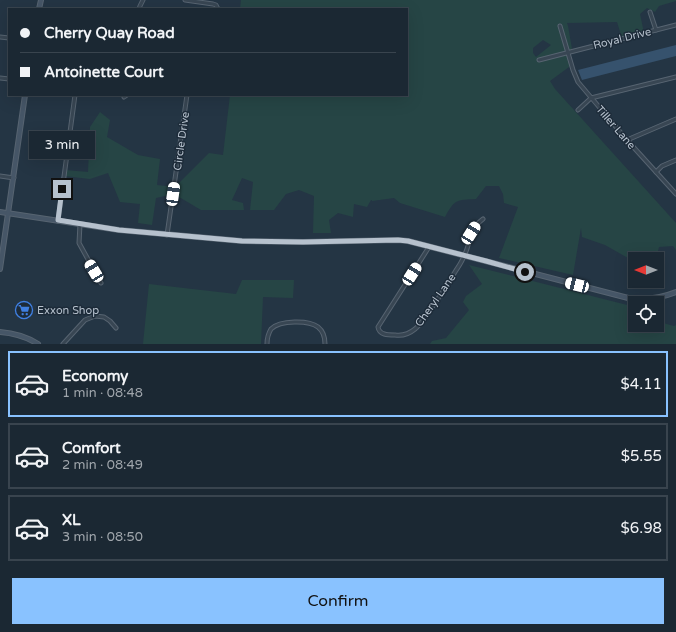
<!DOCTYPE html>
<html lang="en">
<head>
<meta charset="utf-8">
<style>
	body { margin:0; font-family:"Varela Round",sans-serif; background:#28343f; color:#f1f3f6; height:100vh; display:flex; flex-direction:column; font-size:15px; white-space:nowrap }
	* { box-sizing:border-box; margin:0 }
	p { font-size:13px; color:#a0a6ac }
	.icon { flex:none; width:22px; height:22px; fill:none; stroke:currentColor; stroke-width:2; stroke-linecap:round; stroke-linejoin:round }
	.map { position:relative; height:344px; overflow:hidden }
	.drawer { display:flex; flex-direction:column; background:#1b2833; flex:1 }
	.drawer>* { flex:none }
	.banner { position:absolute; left:8px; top:8px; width:400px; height:88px; border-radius:0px; box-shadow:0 4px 16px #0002,0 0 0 1px #39444e; display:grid; align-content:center; height:88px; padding:0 12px; background:#1b2833 }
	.needle { width:26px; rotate:270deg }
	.buttons { position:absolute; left:628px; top:252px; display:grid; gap:8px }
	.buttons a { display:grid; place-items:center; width:36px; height:36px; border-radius:0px; background:#1b2833; box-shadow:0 4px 16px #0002,0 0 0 1px #39444e; font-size:20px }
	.end { position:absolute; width:18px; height:18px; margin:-9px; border:5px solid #b6c1cd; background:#111; box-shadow:0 0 0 2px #111 }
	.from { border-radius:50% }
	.bubble { position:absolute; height:28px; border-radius:0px; background:#1b2833; box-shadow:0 4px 16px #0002,0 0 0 1px #39444e; font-size:13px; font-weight:600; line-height:28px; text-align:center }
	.car { position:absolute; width:12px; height:24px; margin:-12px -6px; border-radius:5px; box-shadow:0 0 3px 1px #0007; background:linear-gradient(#fff 24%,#345 0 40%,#fff 0 76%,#345 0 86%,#fff 0) }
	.banner b { display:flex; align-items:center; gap:14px; height:38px; font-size:15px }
	.banner b+b { border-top:1px solid #39444e }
	.banner i { width:10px; height:10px; background:#f1f3f6 }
	ul { padding:7px 0 0; list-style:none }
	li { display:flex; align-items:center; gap:12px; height:66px; margin:0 8px 6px; padding:0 4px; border:2px solid #39444e; border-radius:0px }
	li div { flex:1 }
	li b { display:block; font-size:15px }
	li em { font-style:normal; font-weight:600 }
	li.current { border-color:#89c2ff }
	li>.icon { width:36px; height:36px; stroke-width:1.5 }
	.primary-button { display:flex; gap:8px; margin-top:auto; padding:8px 12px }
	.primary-button a { flex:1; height:46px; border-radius:0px; background:#89c2ff; color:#111; font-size:16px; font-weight:600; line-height:46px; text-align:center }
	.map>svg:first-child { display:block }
	.green { fill:#264545; fill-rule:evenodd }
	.water { fill:#36526d }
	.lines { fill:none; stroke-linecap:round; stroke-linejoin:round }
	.street-casing { stroke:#576471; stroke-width:5 }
	.secondary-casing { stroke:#576471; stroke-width:6 }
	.street { stroke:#384653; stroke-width:3 }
	.secondary { stroke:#465667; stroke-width:4 }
	.route { stroke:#b6c1cd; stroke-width:5 }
	.labels { text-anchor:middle; stroke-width:3; stroke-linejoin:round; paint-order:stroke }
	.street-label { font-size:11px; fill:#b6c1cd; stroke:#1d2b39 }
	.poi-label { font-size:11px; fill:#b6c1cd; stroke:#1d2b39; text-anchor:start }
</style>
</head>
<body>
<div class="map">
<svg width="676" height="344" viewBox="0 0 676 344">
	<rect width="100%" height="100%" fill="#243544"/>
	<!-- green -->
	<g class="green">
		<path d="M241 0H676V1L659 6 655 12 647 8 640 14 644 33 622 38 617 22 567 23 568 26 572 49 569 67 550 81 555 89 676 223V250L673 246 659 247 656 259H635V262L605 245 582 237 581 228 573 275 499 258 518 207 504 203 503 194 499 186H486L476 199C456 200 455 199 445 217L400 203 394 198 372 201V200H371L367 207 354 204 353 217 338 213 329 220 331 233H313L314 196 299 190 286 194 274 210H250L253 182 242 178 232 200 243 203 244 210H201L174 194 156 198 152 225 138 223 140 204 120 202 108 173 90 179 64 176 65 170 88 172 90 127 100 112 110 120 107 137 138 155 160 159 157 185 175 187 209 153 223 155 230 95H407V9H240ZM543 40 551 45 536 57 533 53V48Z"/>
		<polygon points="469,265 635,307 635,325 656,325 654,329 663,323 674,326 676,325 676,344 430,344 432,341 446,338 469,310 463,302 466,296 482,284"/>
		<polygon points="242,280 294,280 293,298 263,297 261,344 143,344 149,284 236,294"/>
	</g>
	<!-- water -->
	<polygon class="water" points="676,45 676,56 582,80 578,70"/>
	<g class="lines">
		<!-- street casing -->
		<g class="street-casing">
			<g id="street">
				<polyline points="185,0 213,4 216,5 218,9"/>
				<polyline points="139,9 140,6 143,0"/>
				<polyline points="650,12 656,30"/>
				<polyline points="560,26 573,70 578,82 627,140 676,194"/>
				<polyline points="0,37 9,38"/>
				<polyline points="539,60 676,25"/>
				<polyline points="0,78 9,79"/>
				<polyline points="124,97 127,95"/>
				<polyline points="578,110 591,98 676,77"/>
				<polyline points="627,140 676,119"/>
				<polyline points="656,172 662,166 676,160"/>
				<polyline points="0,176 14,178"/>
				<polyline points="58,221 75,95"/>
				<polyline points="80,224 79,243 101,283"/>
				<polyline points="167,235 187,95"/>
				<path d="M429 247 378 327C379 335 388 335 395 335 402 336 409 334 415 329 421 324 425 317 430 310 439 298 447 285 455 272 458 267 462 262 464 256 472 241 467 231 483 219"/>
				<polyline points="63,344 85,320 95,316 104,317 110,321 116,328"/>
				<path d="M267 344C267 339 268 334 271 329 280 320 309 320 318 327 323 331 325 338 325 344"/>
			</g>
		</g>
		<!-- secondary casing -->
		<g class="secondary-casing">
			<g id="secondary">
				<polyline points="39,9 41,0"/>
				<path d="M0 212 119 230 242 241 303 242 398 240 408 241 632 299C648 300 661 298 676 292"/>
				<polyline points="0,269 25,95"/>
				<path d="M0 332C13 333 27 337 38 344"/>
			</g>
		</g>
		<!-- street -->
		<use href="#street" class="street"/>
		<!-- secondary -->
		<use href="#secondary" class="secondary"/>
	</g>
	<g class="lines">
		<!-- route -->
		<polyline class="route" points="62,189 58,220 119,230 242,241 303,242 398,240 408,241 486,261 525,272"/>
	</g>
	<!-- icons -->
	<defs>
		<g id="supermarket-ring" transform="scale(0.9)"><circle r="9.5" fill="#1d2b39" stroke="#3f7fe0" stroke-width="1.5"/><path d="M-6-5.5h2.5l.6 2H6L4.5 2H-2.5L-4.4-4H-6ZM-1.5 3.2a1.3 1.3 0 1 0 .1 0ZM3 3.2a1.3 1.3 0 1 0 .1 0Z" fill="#3f7fe0"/></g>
	</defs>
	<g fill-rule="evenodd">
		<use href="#supermarket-ring" x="24" y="310"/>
	</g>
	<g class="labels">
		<!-- street labels -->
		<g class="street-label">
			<text transform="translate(622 38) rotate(-14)" y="4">Royal Drive</text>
			<text transform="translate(616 127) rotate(49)" y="4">Tiller Lane</text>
			<text transform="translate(181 141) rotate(-82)" y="4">Circle Drive</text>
			<text transform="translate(435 300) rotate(-55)" y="4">Cheryl Lane</text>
		</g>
		<!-- poi labels -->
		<g class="poi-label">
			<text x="37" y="314">Exxon Shop</text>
		</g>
	</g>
</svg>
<div class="buttons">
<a><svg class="needle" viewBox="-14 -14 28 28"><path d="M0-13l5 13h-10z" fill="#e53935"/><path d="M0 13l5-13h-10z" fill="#a0a6ac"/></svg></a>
<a><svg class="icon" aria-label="locate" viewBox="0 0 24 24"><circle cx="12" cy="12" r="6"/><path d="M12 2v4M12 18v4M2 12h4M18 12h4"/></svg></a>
</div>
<i class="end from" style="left:525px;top:272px"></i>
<i class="end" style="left:62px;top:189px"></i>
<div class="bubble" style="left:29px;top:131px;width:66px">3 min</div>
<i class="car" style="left:173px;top:194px;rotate:8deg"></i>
<i class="car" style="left:471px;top:233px;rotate:32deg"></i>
<i class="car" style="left:94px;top:271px;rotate:329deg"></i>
<i class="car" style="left:412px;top:274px;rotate:32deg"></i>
<i class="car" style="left:577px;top:285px;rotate:284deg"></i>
<div class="banner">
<b><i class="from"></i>Cherry Quay Road</b>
<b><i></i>Antoinette Court</b>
</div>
</div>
<section class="drawer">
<ul>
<li class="current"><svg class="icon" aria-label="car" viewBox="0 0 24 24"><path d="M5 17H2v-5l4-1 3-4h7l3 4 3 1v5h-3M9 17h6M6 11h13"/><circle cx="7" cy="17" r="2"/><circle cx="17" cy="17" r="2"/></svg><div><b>Economy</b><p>1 min · 08:48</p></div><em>$4.11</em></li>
<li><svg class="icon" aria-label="car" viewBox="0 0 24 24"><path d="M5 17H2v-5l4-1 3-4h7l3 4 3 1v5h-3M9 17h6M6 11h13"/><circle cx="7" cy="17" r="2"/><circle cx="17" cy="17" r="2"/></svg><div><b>Comfort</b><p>2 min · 08:49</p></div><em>$5.55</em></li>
<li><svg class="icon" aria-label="car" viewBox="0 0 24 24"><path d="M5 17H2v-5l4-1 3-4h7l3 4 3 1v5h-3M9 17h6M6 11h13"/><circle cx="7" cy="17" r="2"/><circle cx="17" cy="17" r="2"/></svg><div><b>XL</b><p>3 min · 08:50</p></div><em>$6.98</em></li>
</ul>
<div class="primary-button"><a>Confirm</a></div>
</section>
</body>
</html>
